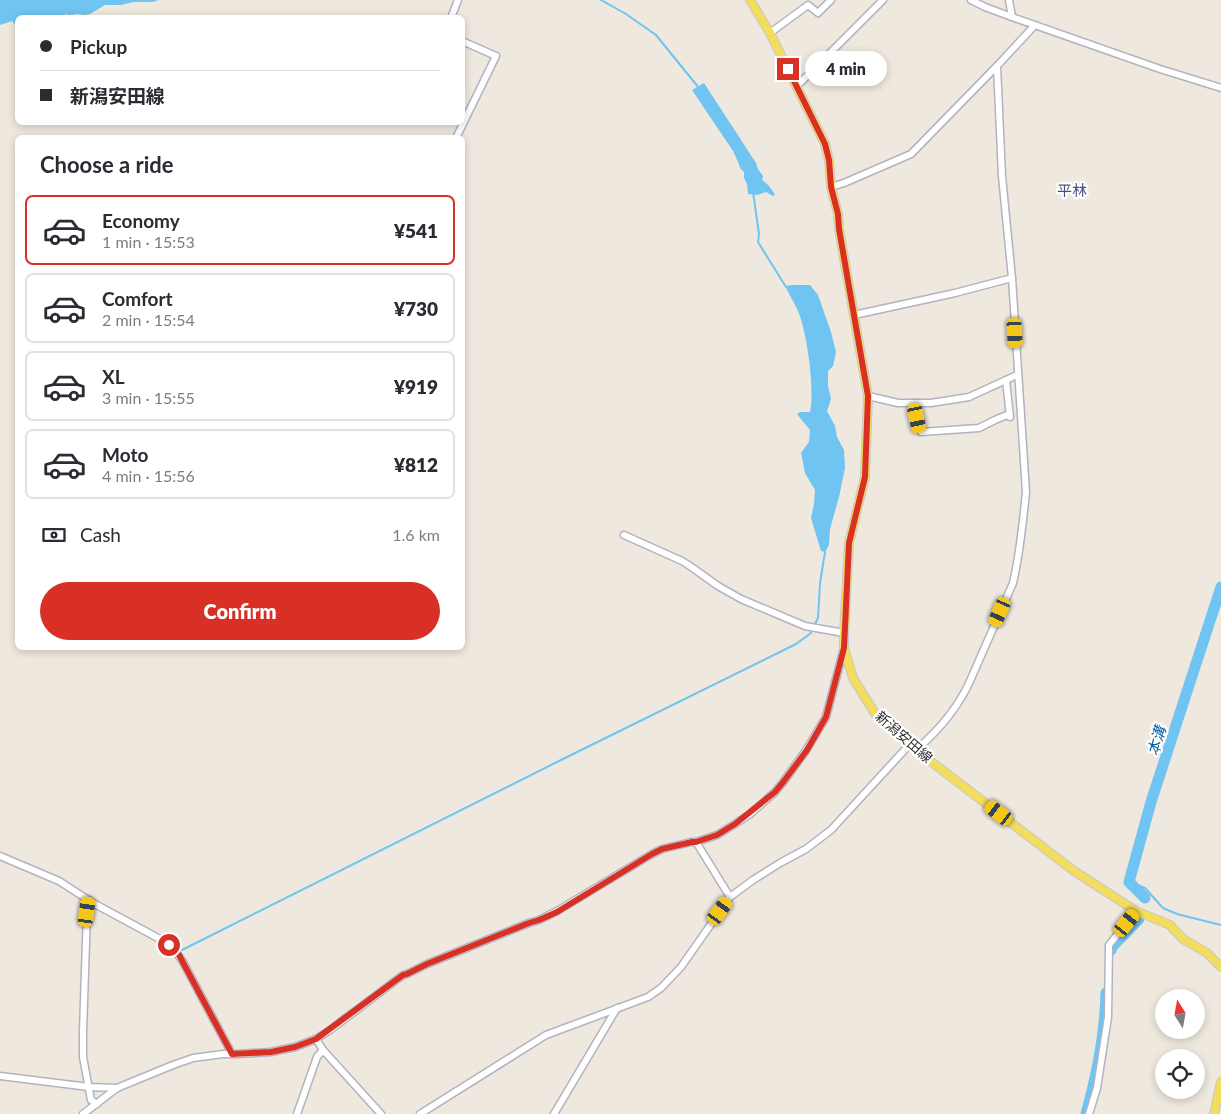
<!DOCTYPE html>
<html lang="en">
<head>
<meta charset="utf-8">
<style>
	body { margin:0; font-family:Lato,"Noto Sans JP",sans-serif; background:#f7f7f7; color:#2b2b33; height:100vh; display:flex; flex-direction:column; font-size:19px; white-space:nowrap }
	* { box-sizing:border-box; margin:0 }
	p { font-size:16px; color:#7c7c81 }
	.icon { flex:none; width:28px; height:28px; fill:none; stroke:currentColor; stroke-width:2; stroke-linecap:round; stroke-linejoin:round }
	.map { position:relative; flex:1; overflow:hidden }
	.sheet { position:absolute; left:15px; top:135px; width:450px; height:515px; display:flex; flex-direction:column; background:#fff; border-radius:8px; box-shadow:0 2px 8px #0003 }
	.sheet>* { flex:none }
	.hud { position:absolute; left:15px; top:15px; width:450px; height:110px; border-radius:8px; box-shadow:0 2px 8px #0003; display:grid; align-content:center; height:110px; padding:0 25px; background:#fff }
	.needle { width:32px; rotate:349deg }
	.fabs { position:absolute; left:1155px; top:989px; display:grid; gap:10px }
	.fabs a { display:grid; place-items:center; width:50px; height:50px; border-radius:50%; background:#fff; box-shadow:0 2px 8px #0003; font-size:25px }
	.end { position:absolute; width:22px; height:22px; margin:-11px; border:6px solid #d93025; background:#fff; box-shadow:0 0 0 2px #fff }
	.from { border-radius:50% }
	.bubble { position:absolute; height:35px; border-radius:18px; background:#fff; box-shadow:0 2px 8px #0003; font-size:16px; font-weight:800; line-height:35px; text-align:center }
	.car { position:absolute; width:15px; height:30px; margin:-15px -8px; border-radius:6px; box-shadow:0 0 4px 1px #0007; background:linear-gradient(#f5c518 24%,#345 0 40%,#f5c518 0 76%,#345 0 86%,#f5c518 0) }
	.hud b { display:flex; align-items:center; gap:18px; height:48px; font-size:19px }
	.hud b+b { border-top:1px solid #e1e1e2 }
	.hud i { width:12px; height:12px; background:#2b2b33 }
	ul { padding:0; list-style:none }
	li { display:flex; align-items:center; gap:15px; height:70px; margin:0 10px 8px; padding:0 15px; border:2px solid #e1e1e2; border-radius:8px }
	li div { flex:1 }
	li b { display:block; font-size:19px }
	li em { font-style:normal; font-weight:800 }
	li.current { border-color:#d93025 }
	li>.icon { width:45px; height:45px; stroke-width:1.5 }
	h2 { padding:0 25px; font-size:22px; line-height:60px }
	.pay { display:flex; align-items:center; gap:12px; height:55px; padding:0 25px; font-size:19px }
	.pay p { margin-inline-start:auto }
	.action { display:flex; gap:10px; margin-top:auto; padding:10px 25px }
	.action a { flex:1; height:58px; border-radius:30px; background:#d93025; color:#fff; font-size:20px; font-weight:800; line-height:58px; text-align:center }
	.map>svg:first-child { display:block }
	.water { fill:#70c4f1 }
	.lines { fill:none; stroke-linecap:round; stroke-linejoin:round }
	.stream { stroke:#70c4f1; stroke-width:2 }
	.river { stroke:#70c4f1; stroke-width:11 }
	.minor-casing { stroke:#b2b3c0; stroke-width:9 }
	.major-casing { stroke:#c8c8c8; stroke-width:10 }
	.minor { stroke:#fff; stroke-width:6 }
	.major { stroke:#f3dd5e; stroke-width:8 }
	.route { stroke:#d93025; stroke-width:6 }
	.labels { text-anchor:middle; stroke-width:4.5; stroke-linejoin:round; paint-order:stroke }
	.street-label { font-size:14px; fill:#2c2c2c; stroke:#fff }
	.neighbourhood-label { font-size:15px; fill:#4b507e; stroke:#fff }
	.water-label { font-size:15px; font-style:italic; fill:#0b60a1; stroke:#fff }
</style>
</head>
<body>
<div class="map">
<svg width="1221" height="1114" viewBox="0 0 1221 1114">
	<rect width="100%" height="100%" fill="#eee8de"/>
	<!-- water -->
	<g class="water">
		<polygon points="0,0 159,0 152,2 133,2 121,5 105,5 90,14 84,15 76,14 71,16 66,14 60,18 18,18 17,26 16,26 12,21 0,25"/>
		<path d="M704 83 756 163 758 169 763 176 762 180C768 184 771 188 775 195L773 196 766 192 757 195 748 194 747 184 744 178V172L740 168 739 164 733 151 692 90Z"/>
		<path d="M793 285H810L818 295 831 332 836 352 833 366 828 371V386L831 399 827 411 835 426 837 437 844 450 845 468 839 497 830 529 829 545 825 552 821 551 811 518 814 504 815 490 805 473 801 453 809 442 810 430 797 414 800 412H810C815 389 807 332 798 311 794 302 789 294 785 286Z"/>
	</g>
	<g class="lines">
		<!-- stream -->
		<g class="stream">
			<polyline points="601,0 626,14 656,35 699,88"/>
			<polyline points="753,192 759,234 758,242 786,287"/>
			<polyline points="814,626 818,618 820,583 825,552"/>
			<polyline points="1129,882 1145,888 1163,908 1177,914 1221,925"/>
			<polyline points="182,950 563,759 796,644 811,633 812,630"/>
		</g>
		<!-- river -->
		<g class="river">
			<polyline points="1145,898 1129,882 1151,802 1221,587"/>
			<polyline points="1111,950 1112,947 1139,919"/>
			<path d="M1086 1114C1097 1075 1105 1034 1106 993"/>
		</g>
		<!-- minor casing -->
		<g class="minor-casing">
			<g id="minor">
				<polyline points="971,0 985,7 1012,17 1160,69 1221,88"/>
				<polyline points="1009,0 1012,17"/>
				<polyline points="451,18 458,0"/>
				<polyline points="770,33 808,5 818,13 831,0"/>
				<polyline points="797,86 883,0"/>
				<polyline points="456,138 496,56 462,41"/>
				<polyline points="831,187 844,183 911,154 997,66 1035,25"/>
				<polyline points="854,315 955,293 1012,278"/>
				<polyline points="868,396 898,403 931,403 969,397 1017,375"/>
				<polyline points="914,403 921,432 979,428 995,420 1007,415 1010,417 1006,380"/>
				<polyline points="624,535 682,561 690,566 718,586 741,599 805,626 844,633"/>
				<path d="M916 750C938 731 958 708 970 681L1013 583C1020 553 1023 522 1026 492L1012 278 1002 176 997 66"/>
				<polyline points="696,842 730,897"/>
				<polyline points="0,856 59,881 93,903 158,938 174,949 183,962 232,1054"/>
				<polyline points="89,900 87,912 83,1031 83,1057 91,1100 97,1104"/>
				<polyline points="316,1039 323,1050 381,1114"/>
				<polyline points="0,1076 89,1087 117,1088"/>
				<polyline points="83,1114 117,1088 173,1065 193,1058 223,1054 237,1054 271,1052 295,1047 316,1039 330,1030 403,975 407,974 427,964 529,923 539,920 557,911 652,854 662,849 691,842 696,842 717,835 735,824 750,814 775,792 784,781 807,749 826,717 844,648"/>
				<polyline points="297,1114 317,1057 323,1050"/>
				<polyline points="420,1114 546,1035 648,997 661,988 681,967 730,897 753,880 780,863 806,849 831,830 910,744"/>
				<polyline points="554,1114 617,1008"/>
				<polyline points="1089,1114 1097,1088 1108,1017 1109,945 1136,911"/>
			</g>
		</g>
		<!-- major casing -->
		<g class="major-casing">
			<g id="major">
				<polyline points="750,0 770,33 825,144 829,160 831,187 838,214 839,229 868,396 865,477 849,543 844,633 844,648 853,678 874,712 886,725 916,750 1074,871 1136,911 1170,925 1183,939 1207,953 1221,967"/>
				<polyline points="1214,1114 1221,1082"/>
			</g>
		</g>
		<!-- minor -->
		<use href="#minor" class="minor"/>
		<!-- major -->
		<use href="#major" class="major"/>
	</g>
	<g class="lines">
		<!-- route -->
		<polyline class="route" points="169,945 179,955 232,1054 271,1052 295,1047 316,1039 403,975 407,974 427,964 529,923 539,920 557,912 652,854 662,849 692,842 696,842 717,835 735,824 775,792 784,781 807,750 826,717 844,648 849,543 865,477 868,396 839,229 838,214 831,187 829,160 825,144 788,69"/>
	</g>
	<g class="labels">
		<!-- street labels -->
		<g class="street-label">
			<text transform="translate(904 737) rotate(41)" y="5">新潟安田線</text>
		</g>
		<!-- neighbourhood labels -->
		<g class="neighbourhood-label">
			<text x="1072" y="196">平林</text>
		</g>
		<!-- water labels -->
		<g class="water-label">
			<text transform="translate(1157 741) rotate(-73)" y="5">本溝</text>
		</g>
	</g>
</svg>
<div class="fabs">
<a><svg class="needle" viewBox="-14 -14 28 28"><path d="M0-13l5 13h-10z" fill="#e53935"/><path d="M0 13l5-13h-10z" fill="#7c7c81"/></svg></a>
<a><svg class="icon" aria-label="locate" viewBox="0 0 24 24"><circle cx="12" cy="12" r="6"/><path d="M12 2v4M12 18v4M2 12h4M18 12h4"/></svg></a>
</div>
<i class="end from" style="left:169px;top:945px"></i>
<i class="end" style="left:788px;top:69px"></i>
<div class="bubble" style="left:805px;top:51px;width:82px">4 min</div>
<i class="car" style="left:1015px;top:333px;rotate:177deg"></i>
<i class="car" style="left:917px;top:418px;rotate:168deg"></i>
<i class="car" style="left:1000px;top:612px;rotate:204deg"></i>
<i class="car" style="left:999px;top:813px;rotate:307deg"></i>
<i class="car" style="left:720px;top:911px;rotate:36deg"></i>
<i class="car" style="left:87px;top:912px;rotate:8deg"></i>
<i class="car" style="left:1127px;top:923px;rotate:39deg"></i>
<div class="hud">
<b><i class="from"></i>Pickup</b>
<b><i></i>新潟安田線</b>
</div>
<section class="sheet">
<h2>Choose a ride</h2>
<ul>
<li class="current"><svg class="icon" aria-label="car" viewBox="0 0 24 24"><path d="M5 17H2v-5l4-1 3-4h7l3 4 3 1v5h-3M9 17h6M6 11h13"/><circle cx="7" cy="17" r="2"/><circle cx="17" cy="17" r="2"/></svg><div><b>Economy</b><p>1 min · 15:53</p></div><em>¥541</em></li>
<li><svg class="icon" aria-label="car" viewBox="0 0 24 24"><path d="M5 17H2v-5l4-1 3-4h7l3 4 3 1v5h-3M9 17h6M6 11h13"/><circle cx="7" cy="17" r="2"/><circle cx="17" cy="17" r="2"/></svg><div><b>Comfort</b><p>2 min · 15:54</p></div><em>¥730</em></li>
<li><svg class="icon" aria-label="car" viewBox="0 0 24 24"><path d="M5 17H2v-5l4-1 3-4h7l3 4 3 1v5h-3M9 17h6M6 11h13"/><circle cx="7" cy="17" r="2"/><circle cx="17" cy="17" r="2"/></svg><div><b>XL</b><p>3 min · 15:55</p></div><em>¥919</em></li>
<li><svg class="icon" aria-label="car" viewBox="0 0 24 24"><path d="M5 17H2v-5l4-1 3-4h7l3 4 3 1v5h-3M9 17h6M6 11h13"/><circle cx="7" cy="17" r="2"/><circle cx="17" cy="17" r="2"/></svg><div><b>Moto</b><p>4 min · 15:56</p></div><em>¥812</em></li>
</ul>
<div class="pay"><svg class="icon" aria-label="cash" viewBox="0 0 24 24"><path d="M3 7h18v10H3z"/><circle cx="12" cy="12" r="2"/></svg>Cash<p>1.6 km</p></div>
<div class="action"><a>Confirm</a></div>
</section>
</div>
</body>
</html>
